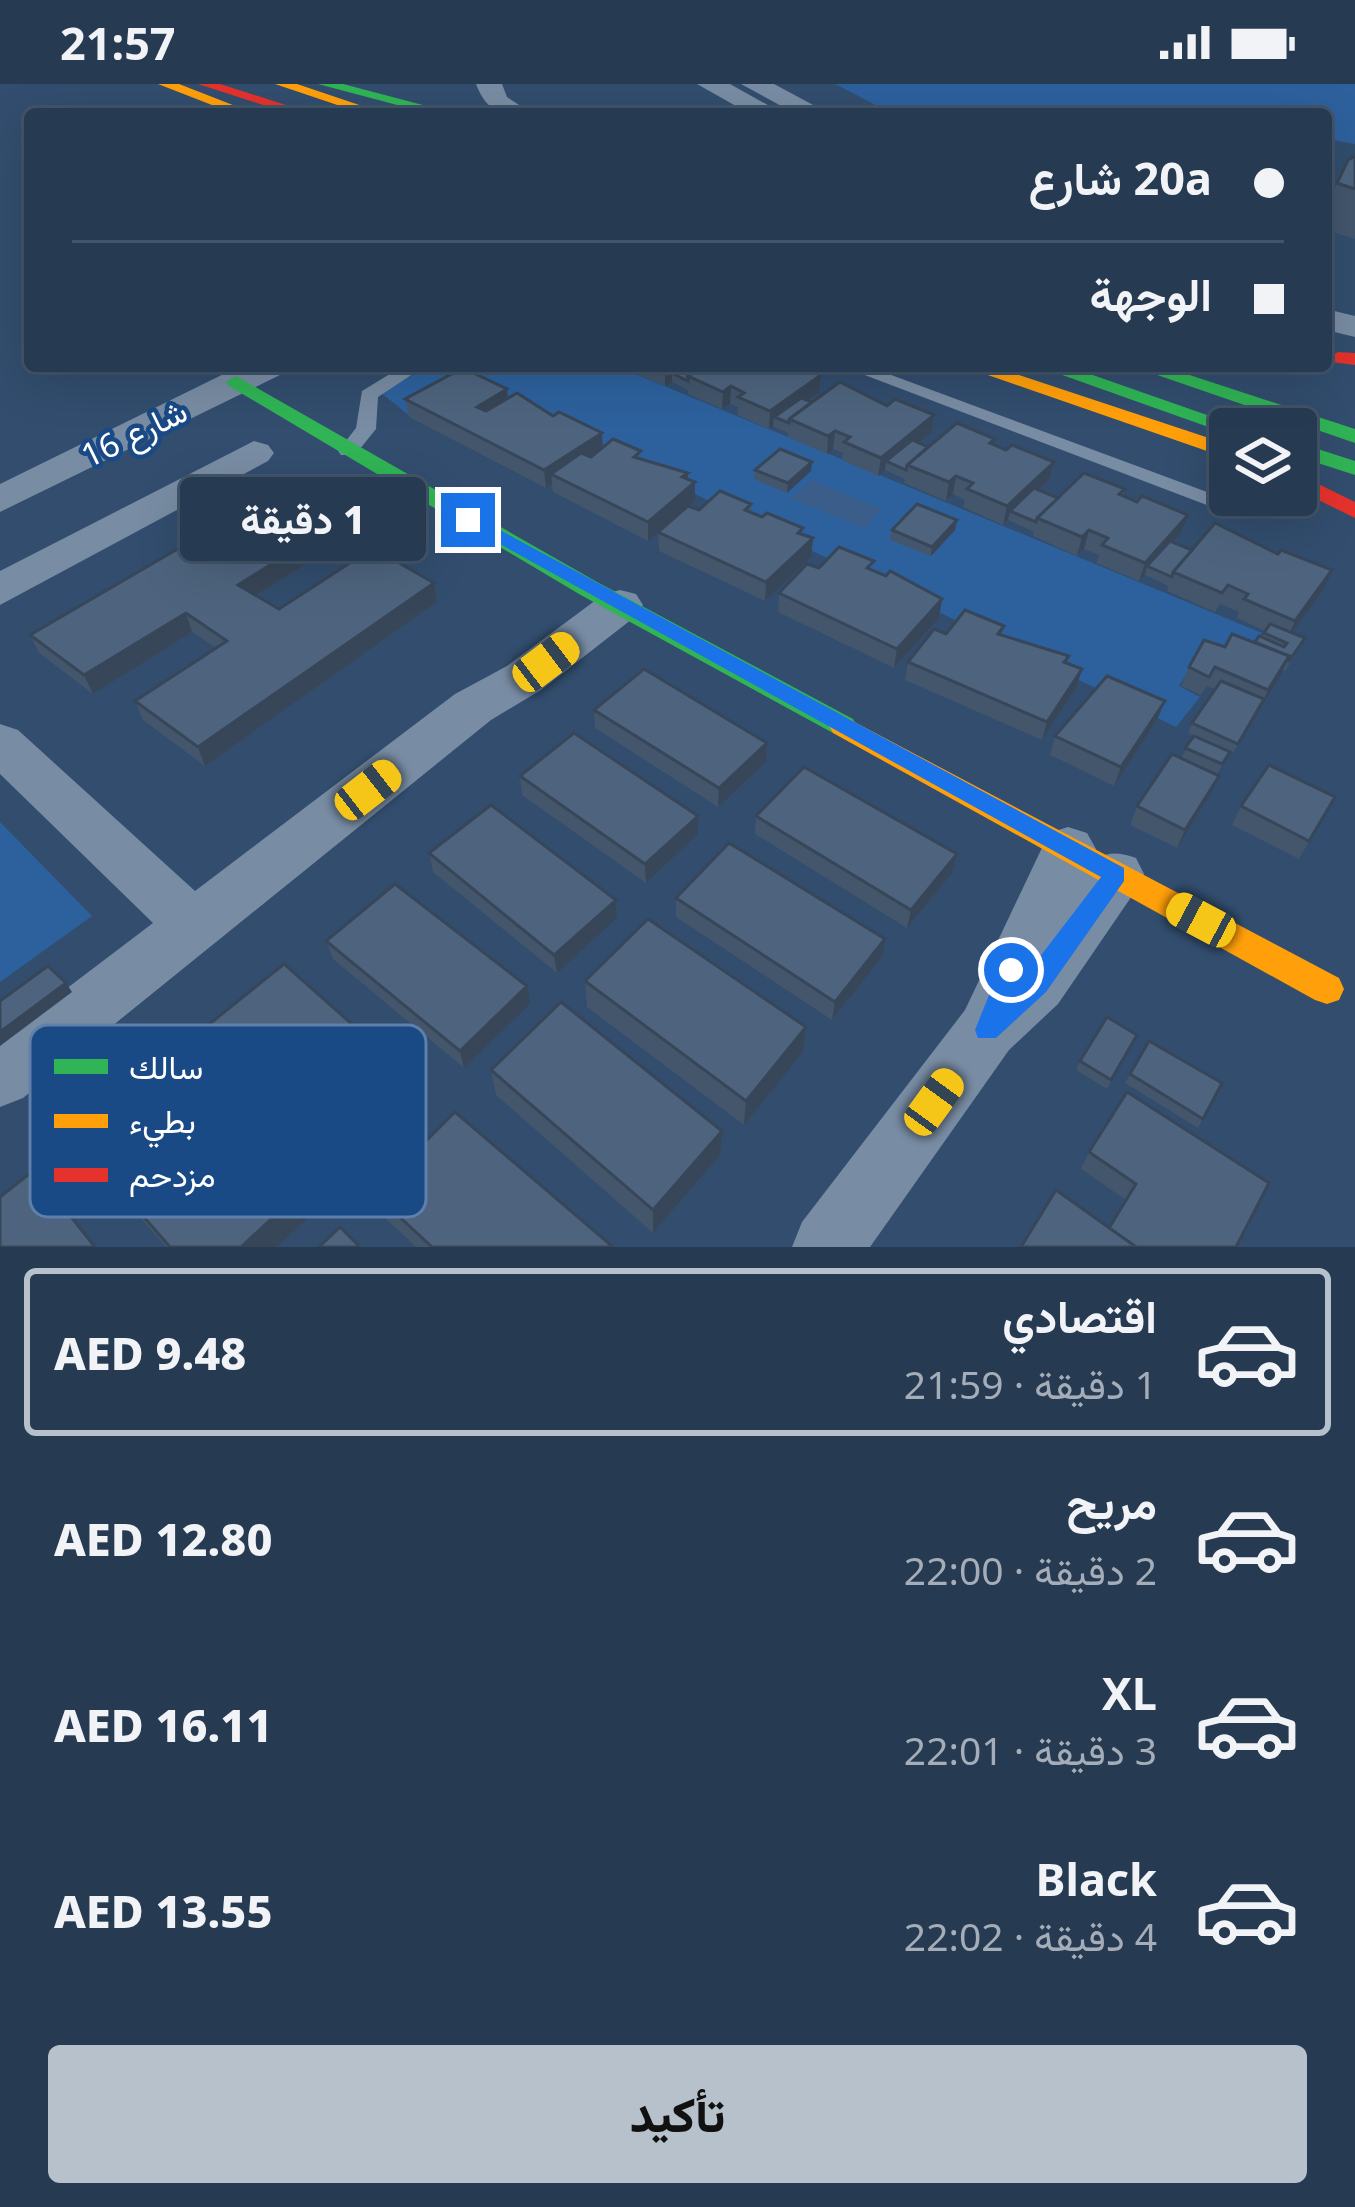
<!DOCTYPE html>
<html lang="ar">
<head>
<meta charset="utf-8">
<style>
	body { margin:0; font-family:"Noto Sans",Vazirmatn,sans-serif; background:#32455c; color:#f1f3f6; direction:rtl; height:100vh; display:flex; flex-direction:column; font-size:45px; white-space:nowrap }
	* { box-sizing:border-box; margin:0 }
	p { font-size:39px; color:#a4adb8 }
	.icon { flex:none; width:66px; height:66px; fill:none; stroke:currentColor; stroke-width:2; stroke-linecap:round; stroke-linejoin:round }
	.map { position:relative; height:1163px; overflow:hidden; direction:ltr }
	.details { display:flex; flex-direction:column; background:#263a52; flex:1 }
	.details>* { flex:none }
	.top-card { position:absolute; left:24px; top:24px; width:1308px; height:264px; border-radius:12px; box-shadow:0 12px 48px #0002,0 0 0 3px #425469; direction:rtl; display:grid; align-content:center; height:264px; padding:0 48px; background:#263a52 }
	.tools { position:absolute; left:1209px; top:324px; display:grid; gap:24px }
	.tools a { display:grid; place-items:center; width:108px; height:108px; border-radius:12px; background:#263a52; box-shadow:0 12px 48px #0002,0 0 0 3px #425469; font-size:60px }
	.end { position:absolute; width:54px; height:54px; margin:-27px; border:15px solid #1a73e8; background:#fff; box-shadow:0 0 0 6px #fff }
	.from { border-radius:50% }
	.bubble { position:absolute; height:84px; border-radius:12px; background:#263a52; box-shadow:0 12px 48px #0002,0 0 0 3px #425469; font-size:39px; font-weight:800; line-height:84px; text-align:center; direction:rtl }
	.car { position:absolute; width:36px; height:72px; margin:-36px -18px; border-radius:15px; box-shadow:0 0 9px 3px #0007; background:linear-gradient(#f5c518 24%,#345 0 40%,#f5c518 0 76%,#345 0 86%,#f5c518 0) }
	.top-card b { display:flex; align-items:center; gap:42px; height:114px; font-size:45px }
	.top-card b+b { border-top:3px solid #425469 }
	.top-card i { width:30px; height:30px; background:#f1f3f6 }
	ul { padding:21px 0 0; list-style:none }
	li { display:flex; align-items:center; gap:36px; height:168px; margin:0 24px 18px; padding:0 24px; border:6px solid transparent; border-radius:12px }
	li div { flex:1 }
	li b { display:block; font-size:45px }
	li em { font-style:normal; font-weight:800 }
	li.on { border-color:#b7c1cc }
	li>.icon { width:108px; height:108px; stroke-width:1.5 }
	.cta { display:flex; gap:24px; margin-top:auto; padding:24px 48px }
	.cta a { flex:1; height:138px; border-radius:12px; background:#b7c1cc; color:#111; font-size:48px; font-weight:800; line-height:138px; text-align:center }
	.status { display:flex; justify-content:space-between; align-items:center; height:84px; padding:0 60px; background:#263a52; direction:ltr }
	.status svg { height:33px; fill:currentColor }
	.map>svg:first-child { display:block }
	.green { fill:#2d619d }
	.water { fill:#3a5e89 }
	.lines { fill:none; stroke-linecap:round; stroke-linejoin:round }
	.lane { fill:#788ca3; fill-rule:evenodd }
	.street { fill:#788ca3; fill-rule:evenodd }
	.fast { fill:#30b455; fill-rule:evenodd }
	.slow { fill:#ff9f0a; fill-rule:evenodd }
	.jam { fill:#e5322d; fill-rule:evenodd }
	.wall { fill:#43566c }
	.shaded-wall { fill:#374658 }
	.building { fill:#4e647e; stroke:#374658; stroke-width:3 }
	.route { fill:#1a73e8 }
	.labels { text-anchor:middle; stroke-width:9; stroke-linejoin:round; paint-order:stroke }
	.street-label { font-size:33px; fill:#fff; stroke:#194a86 }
	.key { fill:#194a86; stroke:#5e80aa; stroke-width:3 }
	.key-label { font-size:33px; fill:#fff }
</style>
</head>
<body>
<div class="status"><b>21:57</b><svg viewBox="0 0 49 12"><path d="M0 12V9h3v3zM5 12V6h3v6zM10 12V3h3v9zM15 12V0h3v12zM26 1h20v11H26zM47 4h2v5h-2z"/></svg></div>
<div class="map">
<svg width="1355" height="1163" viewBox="0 0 1355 1163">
	<rect width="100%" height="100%" fill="#324d6e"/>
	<!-- green -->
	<g class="green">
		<polygon points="835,0 1355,0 1355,60 1326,55 1326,30 893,30"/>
		<polygon points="430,282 616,282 1262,549 1244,574 1196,575 1179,602 1200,613 1176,643 468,300 410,332 380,308"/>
		<polygon points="0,738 92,832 0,898"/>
	</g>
	<!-- water -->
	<polygon class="water" points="811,396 881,425 865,444 791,415"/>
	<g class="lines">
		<!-- lane -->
		<g class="lane">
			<polygon points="403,282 425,282 378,313 376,345 355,371 341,371 338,367 356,344 362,307"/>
			<polygon points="841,282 867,282 1226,415 1229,419 1226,423 1212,423"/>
		</g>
		<!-- street -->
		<g class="street">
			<path d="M476 0H502L507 13 533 30C503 30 488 31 476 0Z"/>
			<polygon points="697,0 730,0 784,30 750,30"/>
			<polygon points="741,0 774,0 830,30 796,30"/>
			<polygon points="1326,225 1355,232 1355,253 1326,246"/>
			<polygon points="240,282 287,282 282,290 0,428 0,400"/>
			<polygon points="254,357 268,361 274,369 268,377 0,521 0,487"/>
			<polygon points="620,506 636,510 643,521 636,532 541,606 491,636 23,1014 0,1023 0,955 153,839 0,690 0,640 18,646 195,807 455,610 507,582 604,510"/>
			<path d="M1068 743 1087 749 1096 765 1085 788C1100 768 1113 766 1136 774L1144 790 1136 806 1058 920 1009 966 870 1163H792L802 1138 965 926 1049 749Z"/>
		</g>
		<!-- fast -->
		<g class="fast">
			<polygon points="318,0 343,0 457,30 431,30"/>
			<polygon points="1037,282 1067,282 1247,345 1230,345 1228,350"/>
			<polygon points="1131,282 1162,282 1355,345 1355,359"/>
			<polygon points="236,292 597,498 853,635 857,642 853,649 833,649 579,510 229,302 226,298"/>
			<polygon points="1296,358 1355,377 1355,391 1296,372"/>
		</g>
		<!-- slow -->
		<g class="slow">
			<polygon points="158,0 179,0 256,30 235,30"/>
			<polygon points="275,0 297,0 386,30 364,30"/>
			<polygon points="962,282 992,282 1230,361 1230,375"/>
			<polygon points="843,632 1339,894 1344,905 1339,916 1327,920 1315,916 833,649 829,642 833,635"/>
		</g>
		<!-- jam -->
		<g class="jam">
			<polygon points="198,0 220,0 314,30 291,30"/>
			<polygon points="1355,269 1355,281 1331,278 1328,274 1338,268"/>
			<polygon points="1296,389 1355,418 1355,434 1296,405"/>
		</g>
	</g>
	<!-- wall -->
	<g class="wall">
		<polygon points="1355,72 1355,155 1326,146 1326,130 1337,99"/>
		<polygon points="619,282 777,282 821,291 819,309 809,317 812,318 887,322 934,331 931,349 919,359 928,363 994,361 1006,366 1054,378 1049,396 1039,406 1058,414 1125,405 1123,412 1137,418 1188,431 1181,449 1173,459 1192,466 1278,470 1332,486 1324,505 1292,549 1305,554 1300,564 1285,587 1283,586 1233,669 1230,668 1217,690 1181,674 1194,652 1188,649 1192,639 1215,605 1207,602 1201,611 1181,602 1189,583 1225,563 1255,558 1262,553 1265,547 1237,534 1239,528 1220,520 1215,528 1167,507 1168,502 1145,491 1139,497 1096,479 1099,471 1084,465 1077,472 1033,452 1034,448 1008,436 1003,441 963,423 965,416 953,410 946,417 904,399 905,395 885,386 878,392 842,376 843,369 833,365 827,370 788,353 788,349 773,342 769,345 737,331 738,323 730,320 722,325 688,310 688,306 672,298 665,302"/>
		<polygon points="507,305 508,314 602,349 603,363 641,375 688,396 695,417 688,422 699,426 751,420 751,428 803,444 802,450 813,454 811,473 765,517 659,467 658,448 671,437 648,457 553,408 552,400 546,404 409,333 405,315"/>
		<polygon points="812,378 811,387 787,409 754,395 755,386"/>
		<polygon points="957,436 955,446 931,472 890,456 892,446"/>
		<polygon points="328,445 332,464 256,512 279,525 434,499 437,518 205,682 143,636 135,617 216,564 192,548 93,610 39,569 30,551"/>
		<polygon points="819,484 872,486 942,515 939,534 894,584 778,528 779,509"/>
		<polygon points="1004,542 1002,551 1069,572 1067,579 1082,585 1076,604 1042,656 905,596 908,578 946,550"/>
		<polygon points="1165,617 1157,636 1114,702 1050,671 1055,652"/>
		<polygon points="594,626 767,659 766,678 718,723 595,644"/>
		<polygon points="520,692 698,750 646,799 522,711"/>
		<polygon points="1210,711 1177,764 1130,741 1137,722"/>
		<polygon points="1335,713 1299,775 1232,741 1241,722"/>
		<polygon points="756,732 957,770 952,789 907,844 755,750"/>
		<polygon points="429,769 616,816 617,834 557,889 433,788"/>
		<polygon points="676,814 882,873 832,936 676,833"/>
		<polygon points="326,857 530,920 464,984 333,875"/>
		<polygon points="585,897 806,943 803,968 744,1041 587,923"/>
		<polygon points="202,946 422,1021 342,1097 215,971"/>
		<polygon points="1137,951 1107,1005 1076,986 1080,977"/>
		<polygon points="491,986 722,1047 720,1071 653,1149 496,1011"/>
		<polygon points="1130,990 1222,999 1198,1044 1125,999"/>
		<polygon points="75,1054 308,1134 277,1163 166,1163 92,1078"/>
		<polygon points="1089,1068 1236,1163 1109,1144 1126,1116 1081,1085"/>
		<polygon points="374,1109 613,1163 416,1163 383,1132"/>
	</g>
	<!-- shaded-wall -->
	<g class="shaded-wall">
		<polygon points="669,282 697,282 672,289 672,298 665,302 665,285"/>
		<polygon points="821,291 819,309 781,336 774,333 773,342 769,345 770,327"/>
		<polygon points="731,302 730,320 722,325 723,308"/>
		<polygon points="507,305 509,323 480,341 477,323"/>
		<polygon points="934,331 931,349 893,380 886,377 885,386 878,392 881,374"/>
		<polygon points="835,347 833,365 827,370 828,352"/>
		<polygon points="602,349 603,367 551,390 552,400 546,404 544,386"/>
		<polygon points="812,378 811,387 787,409 788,399"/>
		<polygon points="1054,378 1049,396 1015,429 1010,427 1008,436 1003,441 1007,422"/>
		<polygon points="688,389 688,405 695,398 695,417 648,457 648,438 682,393"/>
		<polygon points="956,392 953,410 946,417 949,398"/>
		<polygon points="1188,431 1181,449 1151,484 1147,482 1145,491 1139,497 1145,479"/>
		<polygon points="957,436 955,446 931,472 932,463"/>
		<polygon points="328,445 332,464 244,519 238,501"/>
		<polygon points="1089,446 1084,465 1077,472 1082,453"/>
		<polygon points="813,454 811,473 765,517 766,498"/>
		<polygon points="1332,486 1324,505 1287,556 1295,537"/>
		<polygon points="434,499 437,518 205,682 198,663"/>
		<polygon points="942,515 939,534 894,584 897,565"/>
		<polygon points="186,529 192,548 93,610 84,591"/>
		<polygon points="1289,572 1281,590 1260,625 1268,606"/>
		<polygon points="1082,585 1076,604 1042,656 1047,638"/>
		<polygon points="1165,617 1157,636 1114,702 1121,683"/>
		<polygon points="767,659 766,678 718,723 719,704"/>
		<polygon points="1219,692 1210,711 1177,764 1185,746"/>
		<polygon points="698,732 698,750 646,799 645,780"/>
		<polygon points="957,770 952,789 907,844 911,826"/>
		<polygon points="616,816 617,834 557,889 554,871"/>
		<polygon points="885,855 882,873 832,936 835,918"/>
		<polygon points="66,899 72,908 0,962 0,948"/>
		<polygon points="527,902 530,920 464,984 460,967"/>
		<polygon points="806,943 803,968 744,1041 746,1017"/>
		<polygon points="415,996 422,1021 342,1097 333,1074"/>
		<polygon points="722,1047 720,1071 653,1149 653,1126"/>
		<polygon points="297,1111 308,1134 277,1163 241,1163"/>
	</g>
	<!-- building -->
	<g class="building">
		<polygon points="1355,72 1355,105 1337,99 1348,76"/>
		<polygon points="683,282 704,282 688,292 688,297 672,289"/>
		<polygon points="704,282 798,282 821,291 770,327 738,313 744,309 731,302 723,308 688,292"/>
		<polygon points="463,284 507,305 477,323 486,327 517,309 553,332 559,328 602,349 544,386 405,315"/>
		<polygon points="840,298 887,322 895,315 934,331 881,374 844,358 850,353 835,347 828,352 789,335"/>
		<polygon points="801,314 812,318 789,335 789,339 774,333"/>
		<polygon points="957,339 995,355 990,359 1006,366 1012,361 1054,378 1007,422 967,405 973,399 956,392 949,398 907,381"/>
		<polygon points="613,355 641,367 634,373 688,389 682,393 695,398 648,438 551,390 581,369 591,373"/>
		<polygon points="912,356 928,363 907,381 906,386 886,377"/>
		<polygon points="780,365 812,378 788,399 755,386"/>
		<polygon points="1084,389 1125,405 1119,410 1137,418 1142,412 1188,431 1145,479 1102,461 1108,454 1089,446 1082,453 1037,434"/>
		<polygon points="1034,404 1058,414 1037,434 1036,438 1010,427"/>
		<polygon points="720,407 751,420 745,426 762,433 767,429 803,444 798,449 813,454 766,498 658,448 688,422 699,426"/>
		<polygon points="270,411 328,445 238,501 279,525 373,464 434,499 198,663 135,617 227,557 186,529 84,591 30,551"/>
		<polygon points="917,420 957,436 932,463 892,446"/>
		<polygon points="1215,439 1278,470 1281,466 1332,486 1295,537 1244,515 1248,510 1228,501 1222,509 1173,488"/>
		<polygon points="1170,457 1192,466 1173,488 1172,493 1147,482"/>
		<polygon points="839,463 874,477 867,484 886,492 890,487 942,515 897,565 779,509 807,480 819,484"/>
		<polygon points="965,526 1004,542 998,550 1069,572 1064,578 1082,585 1047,638 908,578 934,545 946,550"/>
		<polygon points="1270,540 1305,554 1289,577 1287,576 1289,572 1255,558 1259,552 1284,563 1287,559 1264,549"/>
		<polygon points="1232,550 1289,572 1268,606 1215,583 1209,593 1189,583 1204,556 1225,563"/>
		<polygon points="644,585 767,659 719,704 594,626"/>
		<polygon points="1107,592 1165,617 1121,683 1055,652"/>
		<polygon points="1221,597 1264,615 1238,660 1192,639"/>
		<polygon points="574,649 698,732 645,780 520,692"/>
		<polygon points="1194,652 1230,668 1222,680 1185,664"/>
		<polygon points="1172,670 1219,692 1185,746 1137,722"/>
		<polygon points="1269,681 1335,713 1309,757 1241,722"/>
		<polygon points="804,683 957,770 911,826 756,732"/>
		<polygon points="491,721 616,816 554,871 429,769"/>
		<polygon points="729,759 885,855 835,918 676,814"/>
		<polygon points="395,800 527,902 460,967 326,857"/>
		<polygon points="648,835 806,943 746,1017 585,897"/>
		<polygon points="284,880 415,996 333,1074 202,946"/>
		<polygon points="48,882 66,899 0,948 0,917"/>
		<polygon points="561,918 722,1047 653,1126 491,986"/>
		<polygon points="1107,933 1137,951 1111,996 1080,977"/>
		<polygon points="1149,957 1222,999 1203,1035 1130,990"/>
		<polygon points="169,979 297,1111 241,1163 170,1163 75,1054"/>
		<polygon points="1127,1008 1269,1099 1236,1163 1136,1163 1109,1144 1136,1100 1089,1068"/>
		<polygon points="455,1028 613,1163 432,1163 374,1109"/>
		<polygon points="34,1086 95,1163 0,1163 0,1113"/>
		<polygon points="1056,1106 1136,1163 1021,1163"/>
		<polygon points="340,1143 360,1163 319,1163"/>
	</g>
	<!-- route -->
	<polygon class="route" points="462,432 474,432 1124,784 1124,797 1046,908 996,954 978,954 975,946 1002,879 1020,879 1023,886 1016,904 1101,793 462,439"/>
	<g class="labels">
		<!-- street labels -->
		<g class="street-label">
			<text transform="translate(134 349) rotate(-26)" y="12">شارع 16</text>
		</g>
	</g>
	<!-- legend -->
	<rect x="30" y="941" width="396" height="192" rx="18" class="key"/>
	<rect x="54" y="975" width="54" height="15" fill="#30b455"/>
	<rect x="54" y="1030" width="54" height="14" fill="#ff9f0a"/>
	<rect x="54" y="1084" width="54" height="14" fill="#e5322d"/>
	<g class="key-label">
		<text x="129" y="995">سالك</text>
		<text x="129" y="1049">بطيء</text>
		<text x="129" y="1103">مزدحم</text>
	</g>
</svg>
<div class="tools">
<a><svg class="icon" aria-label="layers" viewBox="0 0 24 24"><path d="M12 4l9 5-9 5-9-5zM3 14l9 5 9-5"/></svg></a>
</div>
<i class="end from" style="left:1011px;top:886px"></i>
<i class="end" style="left:468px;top:436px"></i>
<div class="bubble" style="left:180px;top:393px;width:246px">1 دقيقة</div>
<i class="car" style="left:546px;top:578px;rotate:53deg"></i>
<i class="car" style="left:368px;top:706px;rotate:52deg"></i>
<i class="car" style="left:1201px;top:836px;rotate:298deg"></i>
<i class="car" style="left:934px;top:1018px;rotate:36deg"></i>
<div class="top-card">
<b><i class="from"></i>20a شارع</b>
<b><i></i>الوجهة</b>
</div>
</div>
<section class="details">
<ul>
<li class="on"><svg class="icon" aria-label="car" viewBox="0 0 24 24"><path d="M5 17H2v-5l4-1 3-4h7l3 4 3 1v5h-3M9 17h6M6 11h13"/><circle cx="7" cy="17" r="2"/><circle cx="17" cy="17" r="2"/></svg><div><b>اقتصادي</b><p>1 دقيقة · 21:59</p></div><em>AED 9.48</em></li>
<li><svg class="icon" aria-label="car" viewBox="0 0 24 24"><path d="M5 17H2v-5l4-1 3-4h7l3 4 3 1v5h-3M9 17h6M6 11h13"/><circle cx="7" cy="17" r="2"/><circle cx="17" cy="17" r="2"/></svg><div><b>مريح</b><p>2 دقيقة · 22:00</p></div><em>AED 12.80</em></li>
<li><svg class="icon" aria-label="car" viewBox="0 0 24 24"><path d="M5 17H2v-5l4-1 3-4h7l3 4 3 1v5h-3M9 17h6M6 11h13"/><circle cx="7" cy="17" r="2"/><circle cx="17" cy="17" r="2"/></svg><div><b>XL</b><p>3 دقيقة · 22:01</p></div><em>AED 16.11</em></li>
<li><svg class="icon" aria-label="car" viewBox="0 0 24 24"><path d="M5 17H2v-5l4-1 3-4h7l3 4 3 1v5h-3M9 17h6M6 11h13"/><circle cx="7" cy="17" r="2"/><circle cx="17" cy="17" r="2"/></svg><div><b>Black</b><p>4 دقيقة · 22:02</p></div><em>AED 13.55</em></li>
</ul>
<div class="cta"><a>تأكيد</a></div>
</section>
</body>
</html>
